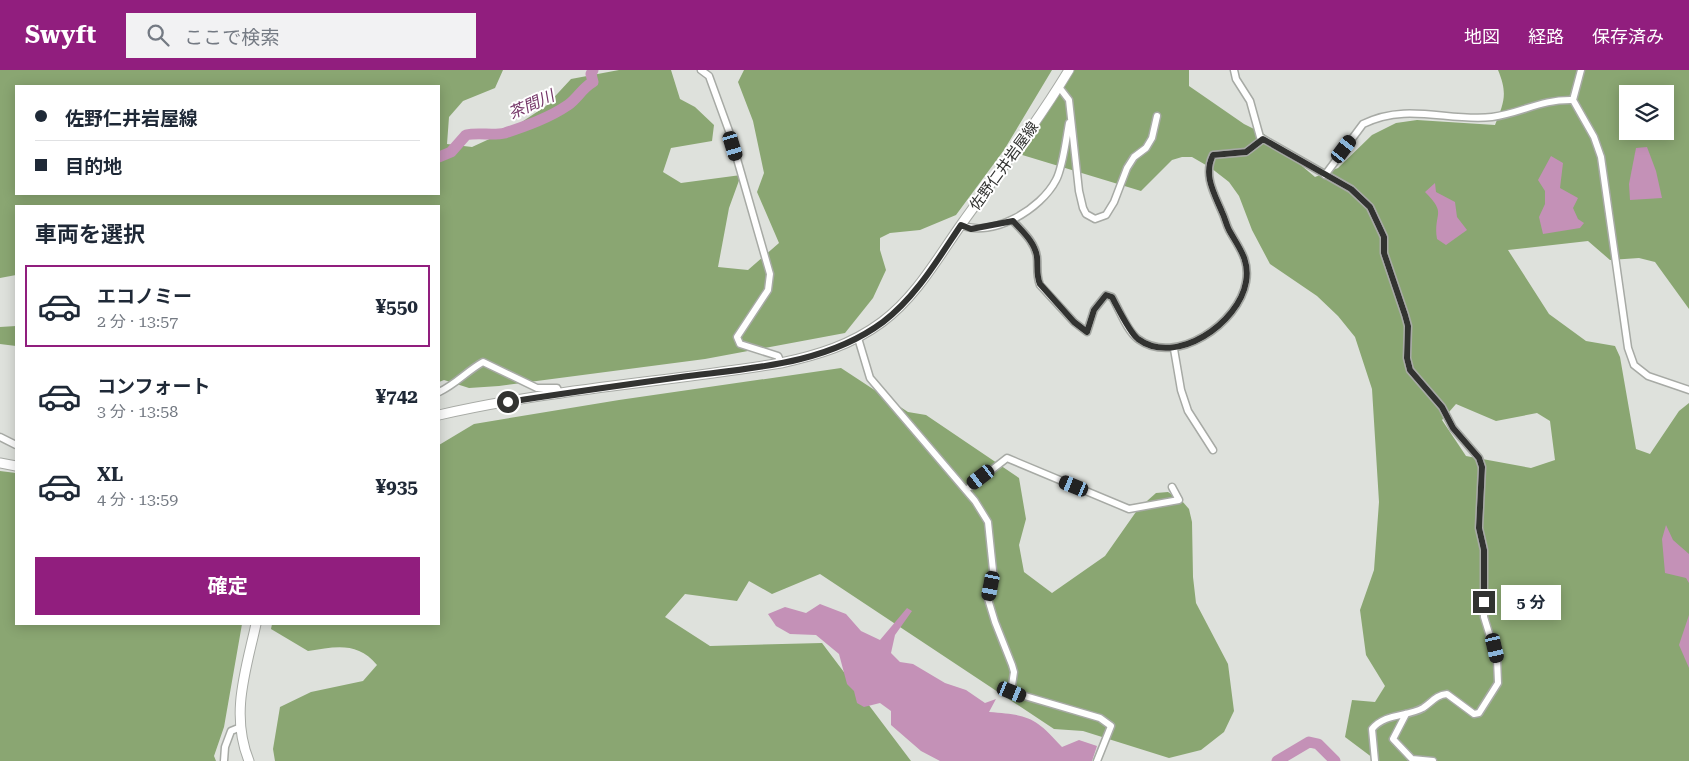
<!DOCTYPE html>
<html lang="ja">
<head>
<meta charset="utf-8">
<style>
	body { margin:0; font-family:"Roboto Serif","Noto Sans JP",serif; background:#f2f2f3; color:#1f2937; height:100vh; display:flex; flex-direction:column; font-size:19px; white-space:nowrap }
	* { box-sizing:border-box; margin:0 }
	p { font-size:16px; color:#747a83 }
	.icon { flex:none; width:28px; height:28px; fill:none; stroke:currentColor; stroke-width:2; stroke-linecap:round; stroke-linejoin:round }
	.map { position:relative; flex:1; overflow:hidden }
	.drawer { position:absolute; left:15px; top:135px; width:425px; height:420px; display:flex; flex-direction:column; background:#fff; border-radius:0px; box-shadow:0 2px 12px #0003 }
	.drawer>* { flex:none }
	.guide { position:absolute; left:15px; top:15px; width:425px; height:110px; border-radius:0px; box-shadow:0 2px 12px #0003; display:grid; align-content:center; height:110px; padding:0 20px; background:#fff }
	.tools { position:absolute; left:1619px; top:15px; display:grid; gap:10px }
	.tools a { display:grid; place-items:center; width:55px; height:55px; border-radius:0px; background:#fff; box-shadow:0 2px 12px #0003; font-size:25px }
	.end { position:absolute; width:22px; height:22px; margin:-11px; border:6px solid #323331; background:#fff; box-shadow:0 0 0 2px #fff }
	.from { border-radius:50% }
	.bubble { position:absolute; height:35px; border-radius:0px; background:#fff; box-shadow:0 2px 12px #0003; font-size:16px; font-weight:700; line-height:35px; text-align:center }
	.car { position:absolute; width:15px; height:30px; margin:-15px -8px; border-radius:6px; box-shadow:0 0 4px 1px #0007; background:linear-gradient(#222 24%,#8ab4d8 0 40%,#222 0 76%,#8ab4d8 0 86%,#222 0) }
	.guide b { display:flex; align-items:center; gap:18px; height:48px; font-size:19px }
	.guide b+b { border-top:1px solid #e0e1e3 }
	.guide i { width:12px; height:12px; background:#1f2937 }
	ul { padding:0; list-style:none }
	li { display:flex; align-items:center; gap:15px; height:82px; margin:0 10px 8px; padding:0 10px; border:2px solid transparent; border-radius:0px }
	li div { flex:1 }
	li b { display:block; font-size:19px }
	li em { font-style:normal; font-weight:700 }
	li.active { border-color:#911e7e }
	li>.icon { width:45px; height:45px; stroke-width:1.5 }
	h2 { padding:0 20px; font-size:22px; line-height:60px }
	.action { display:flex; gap:10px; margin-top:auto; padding:10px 20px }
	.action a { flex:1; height:58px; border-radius:0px; background:#911e7e; color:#fff; font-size:20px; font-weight:700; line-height:58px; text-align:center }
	header { display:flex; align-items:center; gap:30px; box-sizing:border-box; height:70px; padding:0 25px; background:#911e7e; color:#fff }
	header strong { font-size:24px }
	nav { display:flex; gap:28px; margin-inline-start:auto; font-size:18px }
	.search { width:350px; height:45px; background:#f2f2f3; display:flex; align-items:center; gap:12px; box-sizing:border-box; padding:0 18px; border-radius:0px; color:#747a83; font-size:19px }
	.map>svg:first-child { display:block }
	.forest { fill:#8aa672; fill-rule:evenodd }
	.water { fill:#c491b7 }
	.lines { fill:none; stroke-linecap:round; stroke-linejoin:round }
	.river { stroke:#c491b7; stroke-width:11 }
	.street-casing { stroke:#a7aaa5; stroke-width:9 }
	.secondary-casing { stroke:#a7aaa5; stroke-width:11 }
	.street { stroke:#fff; stroke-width:6 }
	.secondary { stroke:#fff; stroke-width:9 }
	.route { stroke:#323331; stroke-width:6 }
	.labels { text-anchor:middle; stroke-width:4; stroke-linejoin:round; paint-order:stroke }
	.street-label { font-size:15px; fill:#323331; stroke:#fff }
	.water-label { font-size:16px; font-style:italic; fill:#753668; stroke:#fff }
</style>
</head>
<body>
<header>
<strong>Swyft</strong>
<div class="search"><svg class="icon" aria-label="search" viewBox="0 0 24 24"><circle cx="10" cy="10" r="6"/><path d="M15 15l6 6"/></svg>ここで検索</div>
<nav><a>地図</a><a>経路</a><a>保存済み</a></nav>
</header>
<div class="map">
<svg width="1689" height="691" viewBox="0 0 1689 691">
	<rect width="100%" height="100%" fill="#dee1dc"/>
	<!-- forest -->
	<g class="forest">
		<path d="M0 0H503L495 18 463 31 449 47 447 74 472 77 511 59 546 36 571 9 619 0H671L680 29 695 37 714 55 712 71 671 78 663 102 681 113 741 105 729 138 718 197 748 200 779 173 757 122 764 103 753 51 738 12 744 0H1052L1004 80 956 145 920 160 890 163 880 168V180L886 200 873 228 845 263 705 289 499 316 469 318 444 310 439 312V136H16V205L0 208ZM16 16H439V124H16Z"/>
		<path d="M1074 0H1189V16L1244 54 1264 64 1315 107 1338 98 1372 65 1396 53 1417 50 1495 55C1504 32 1508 24 1498 0H1689V239L1655 192 1639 188 1610 190 1588 171 1508 180 1549 244 1586 271 1615 276 1620 287 1636 379 1650 384 1679 341 1689 333V691H1377L1345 667 1352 630 1375 632 1385 616 1366 585 1360 540 1374 500 1379 432 1372 319 1355 267 1338 246 1317 226 1270 194 1252 160 1239 126 1229 112 1211 98 1192 87H1182L1172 90 1141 121 1019 84ZM1628 24H1665V61H1628ZM1456 334 1496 351 1537 343 1550 351 1555 390 1531 398 1466 386 1442 350Z"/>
		<polygon points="16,256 16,276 0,274 0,257"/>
		<path d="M841 298 908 342 926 345 1019 408 1026 449 1019 475 1024 502 1052 523 1105 486 1138 439 1156 423 1168 422 1182 431 1189 439 1192 452 1193 507 1196 533 1228 594 1234 641 1224 662 1201 680 1169 688 1083 661 1054 659 820 504 772 524 749 511 737 531 685 524 665 547 710 576 822 573 911 691H275L273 679 280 637 311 622 363 611 377 595C357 571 335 577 308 581L271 559 272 554H439V375L474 354 619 330Z"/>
		<polygon points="0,401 16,403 16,554 242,554 224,657 214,686 216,691 0,691"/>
	</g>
	<!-- water -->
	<g class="water">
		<polygon points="1647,77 1656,101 1662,128 1630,130 1629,114 1636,78"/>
		<polygon points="1551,86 1563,93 1560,118 1578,128 1573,138 1578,149 1584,153 1580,158 1543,164 1539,147 1545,134 1545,121 1538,110"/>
		<path d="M1435 113 1436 122 1455 132 1457 147 1467 160 1446 175 1437 169C1433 142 1448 145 1425 122Z"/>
		<polygon points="1666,455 1673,470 1689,484 1689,513 1686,508 1665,503 1662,469"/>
		<path d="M820 534 846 544 861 561 880 570 907 538 912 541 895 565 891 583 900 592 913 594 945 613 966 620 985 633 996 629 989 642C1029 645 1035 647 1062 677L1079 670 1097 676 1092 691H940L921 681 891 655V641L880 633 864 637 857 633 854 621 847 614 839 584 816 565 790 564 776 556 768 544 785 537 806 543Z"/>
		<polygon points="1689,545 1689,598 1679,575"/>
	</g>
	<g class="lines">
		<!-- river -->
		<g class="river">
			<path d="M439 87 451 82 466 65C478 62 493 66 505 63 526 56 549 48 568 35 578 28 582 18 593 12L591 4 593 0"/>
			<polyline points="1277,691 1309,672 1318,674 1335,691"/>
		</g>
		<!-- street casing -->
		<g class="street-casing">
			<g id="street">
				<polyline points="701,0 709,6 729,61 770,204 768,220 737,267 740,274 778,286 781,293"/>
				<path d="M1234 0 1236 9 1250 31 1260 67 1351 119 1370 137 1384 167V183L1405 245 1408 256 1407 288 1410 300 1442 337 1453 358 1479 388 1482 397 1479 458 1484 480V547L1497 589 1498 613 1479 643 1474 644 1447 624C1436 625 1432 632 1423 638 1407 647 1385 643 1372 659L1375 691"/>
				<polyline points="1581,0 1573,30 1594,67 1601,87 1628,278 1634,295 1648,306 1689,320"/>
				<polyline points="1059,17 1069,30 1079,121 1083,138 1086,144 1095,149 1106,145 1114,132 1127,98 1134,87 1146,78 1152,68 1157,46"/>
				<path d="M1325 105 1363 54C1407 32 1448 52 1492 47 1522 43 1541 29 1573 30"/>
				<path d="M1013 151C1022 161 1035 172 1037 187 1038 197 1036 205 1040 215L1074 252 1087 262 1094 240 1106 225 1112 227C1119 239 1127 261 1138 269 1176 297 1239 253 1246 212 1250 190 1239 178 1229 160 1226 154 1225 148 1222 142 1214 123 1203 105 1213 85L1246 82 1263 69"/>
				<path d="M961 155C993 168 1041 139 1056 110 1063 97 1066 69 1069 53"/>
				<polyline points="858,268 870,308 975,431 988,452 994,510 988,529 995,552 1012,595 1014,602 1011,622 1100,648 1111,656 1097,691"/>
				<polyline points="1174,279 1181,320 1188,341 1213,380"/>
				<path d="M439 322C456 314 467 301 483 292L537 318H557L560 324"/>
				<polyline points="0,367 16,375"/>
				<polyline points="966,420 1007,388 1129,439 1179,430 1172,417"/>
				<polyline points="1406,644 1393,669 1412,689 1433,691"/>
				<polyline points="224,691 225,677 231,661 241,657"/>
			</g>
		</g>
		<!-- secondary casing -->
		<g class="secondary-casing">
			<g id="secondary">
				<path d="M439 345C551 319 668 312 781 293 818 285 851 275 882 252 917 226 938 187 963 152 999 102 1037 53 1069 0"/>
				<polyline points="0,393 16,396"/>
				<path d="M249 691C230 644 246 600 256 554"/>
			</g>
		</g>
		<!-- street -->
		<use href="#street" class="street"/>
		<!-- secondary -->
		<use href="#secondary" class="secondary"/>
	</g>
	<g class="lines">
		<!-- route -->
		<path class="route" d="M508 332C566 323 623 315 681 307 750 298 825 295 883 252 916 227 938 189 961 155L971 159 1013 151C1022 161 1035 172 1037 187 1038 197 1036 205 1040 214L1074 252 1087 262 1094 240 1106 225 1112 227C1118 238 1129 262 1138 269 1176 297 1239 253 1246 212 1250 190 1239 178 1229 160 1226 154 1225 148 1222 142 1214 123 1203 105 1213 85L1246 82 1263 69 1351 119 1370 137 1384 167V183L1405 245 1408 256 1407 288 1410 300 1442 337 1453 358 1479 388 1482 397 1479 458 1484 480V532"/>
	</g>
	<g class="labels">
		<!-- street labels -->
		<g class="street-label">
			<text transform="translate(1004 96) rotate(-54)" y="5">佐野仁井岩屋線</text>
		</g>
		<!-- water labels -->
		<g class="water-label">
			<text transform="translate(531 34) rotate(-24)" y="6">茶間川</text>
		</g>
	</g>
</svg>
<div class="tools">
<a><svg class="icon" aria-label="layers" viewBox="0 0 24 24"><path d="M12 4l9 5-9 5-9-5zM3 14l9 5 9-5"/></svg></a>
</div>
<i class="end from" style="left:508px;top:332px"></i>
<i class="end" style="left:1484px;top:532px"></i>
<div class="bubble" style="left:1501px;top:515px;width:60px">5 分</div>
<i class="car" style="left:733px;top:76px;rotate:163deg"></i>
<i class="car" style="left:1344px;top:79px;rotate:37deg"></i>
<i class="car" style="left:981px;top:407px;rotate:233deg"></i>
<i class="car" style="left:1074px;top:416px;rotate:292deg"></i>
<i class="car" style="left:991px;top:516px;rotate:191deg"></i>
<i class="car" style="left:1495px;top:578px;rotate:167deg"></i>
<i class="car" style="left:1012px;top:622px;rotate:112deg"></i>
<div class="guide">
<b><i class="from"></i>佐野仁井岩屋線</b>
<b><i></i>目的地</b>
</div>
<section class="drawer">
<h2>車両を選択</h2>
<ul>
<li class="active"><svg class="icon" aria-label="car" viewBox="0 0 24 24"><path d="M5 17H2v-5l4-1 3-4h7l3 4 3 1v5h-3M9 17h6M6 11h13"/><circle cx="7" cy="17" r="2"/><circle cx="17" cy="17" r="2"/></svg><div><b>エコノミー</b><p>2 分 · 13:57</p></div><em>¥550</em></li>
<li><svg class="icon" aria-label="car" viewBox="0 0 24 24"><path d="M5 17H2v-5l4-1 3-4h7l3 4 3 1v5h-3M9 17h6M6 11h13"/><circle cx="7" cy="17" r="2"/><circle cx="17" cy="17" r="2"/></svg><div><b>コンフォート</b><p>3 分 · 13:58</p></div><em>¥742</em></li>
<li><svg class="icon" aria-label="car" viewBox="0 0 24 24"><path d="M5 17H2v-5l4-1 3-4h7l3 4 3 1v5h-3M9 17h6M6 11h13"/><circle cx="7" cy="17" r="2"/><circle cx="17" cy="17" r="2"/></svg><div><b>XL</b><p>4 分 · 13:59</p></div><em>¥935</em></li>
</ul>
<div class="action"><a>確定</a></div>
</section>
</div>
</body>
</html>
